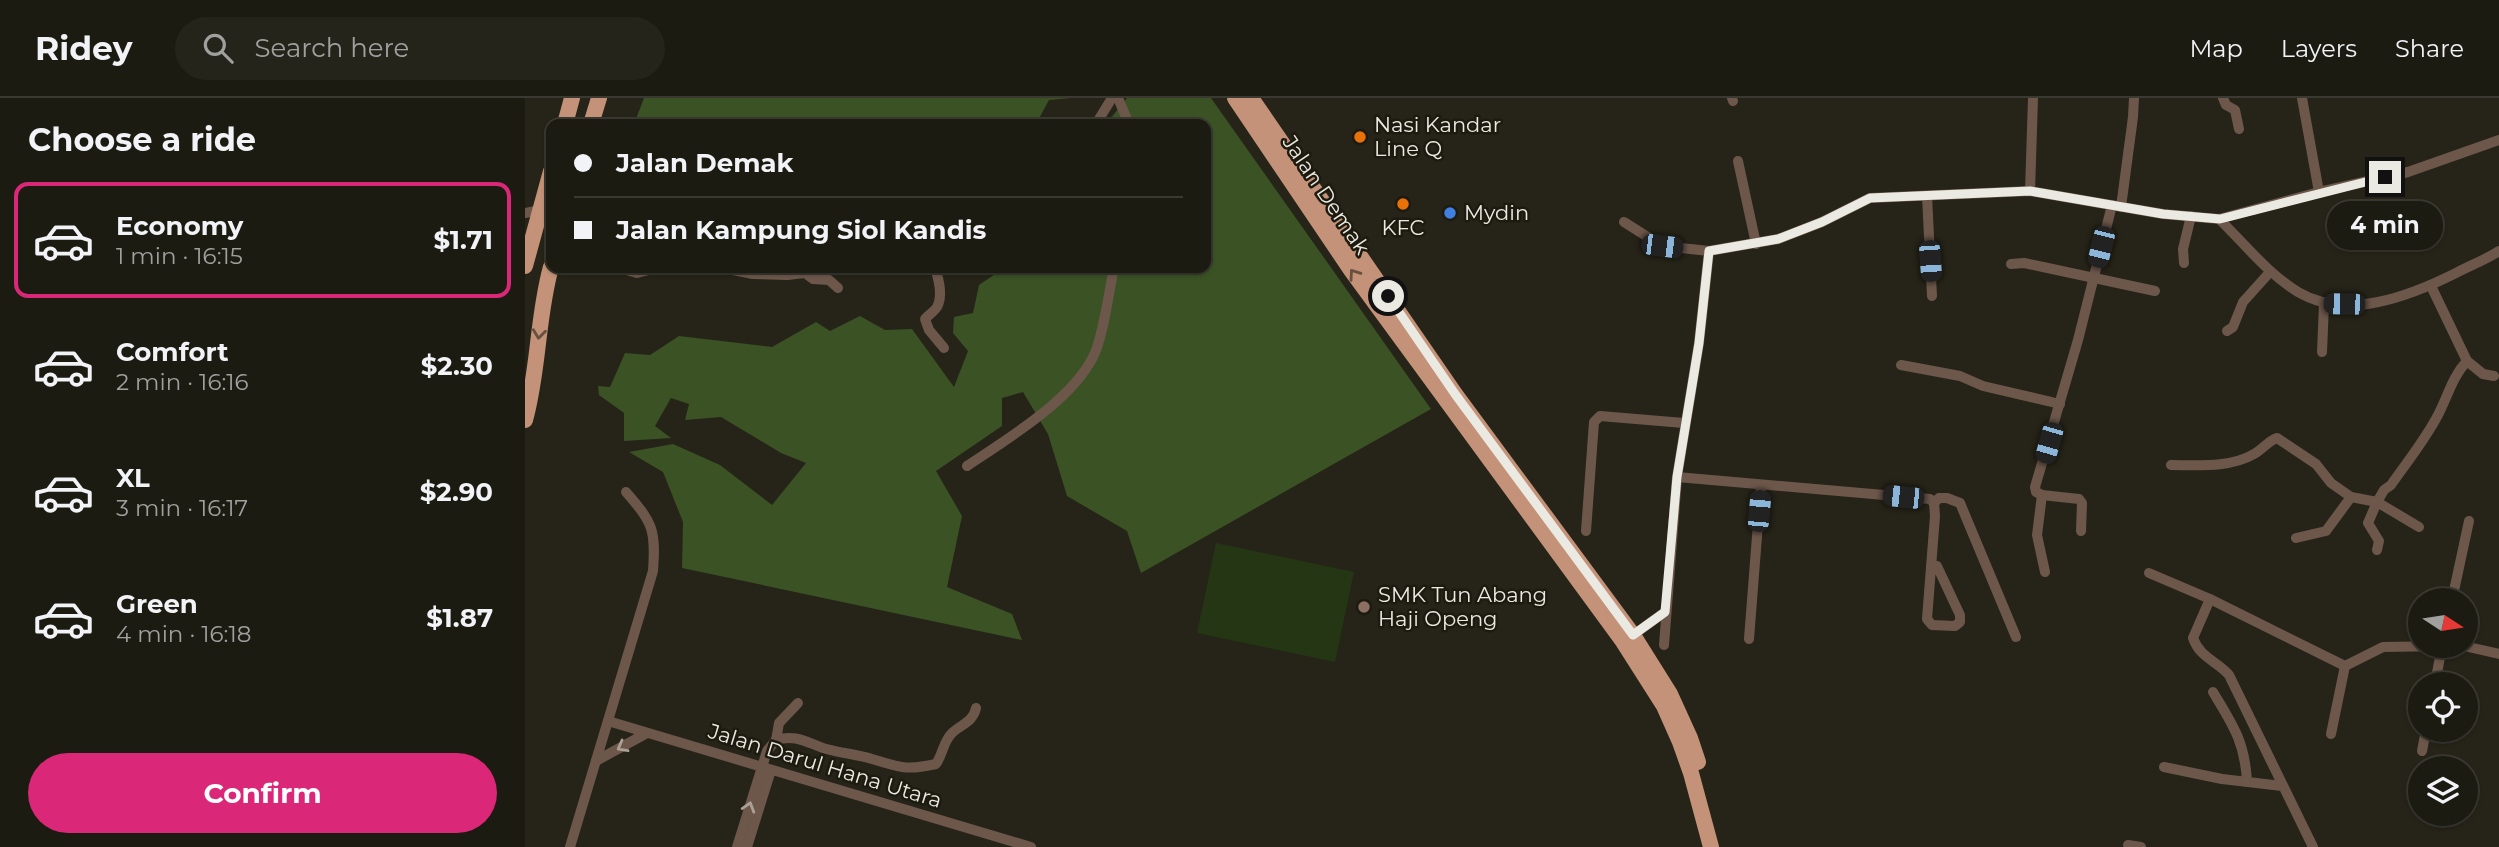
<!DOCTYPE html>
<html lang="en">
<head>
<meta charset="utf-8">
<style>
	body { margin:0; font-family:Montserrat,sans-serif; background:#25241b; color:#f1f3f6; height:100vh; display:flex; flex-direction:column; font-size:26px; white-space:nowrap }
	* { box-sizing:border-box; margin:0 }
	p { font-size:23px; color:#a0a19f }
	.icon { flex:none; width:38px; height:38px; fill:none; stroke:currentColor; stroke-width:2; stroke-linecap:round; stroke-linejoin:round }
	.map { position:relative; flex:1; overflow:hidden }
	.details { display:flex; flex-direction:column; background:#1c1b12; width:525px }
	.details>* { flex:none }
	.top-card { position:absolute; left:21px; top:21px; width:665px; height:154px; border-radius:14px; box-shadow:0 2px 5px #0004,0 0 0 2px #3a3932; display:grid; align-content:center; height:154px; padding:0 28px; background:#1c1b12 }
	.needle { width:46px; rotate:102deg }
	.fabs { position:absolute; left:1883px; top:490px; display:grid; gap:14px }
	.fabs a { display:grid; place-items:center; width:70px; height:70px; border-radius:50%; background:#1c1b12; box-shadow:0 2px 5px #0004,0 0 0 2px #3a3932; font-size:35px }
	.end { position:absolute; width:32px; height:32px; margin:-16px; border:9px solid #ebeae2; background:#111; box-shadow:0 0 0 4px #111 }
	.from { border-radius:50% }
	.bubble { position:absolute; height:49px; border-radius:24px; background:#1c1b12; box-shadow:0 2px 5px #0004,0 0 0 2px #3a3932; font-size:23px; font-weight:700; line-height:49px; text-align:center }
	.car { position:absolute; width:21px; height:42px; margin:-21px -10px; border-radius:9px; box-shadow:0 0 5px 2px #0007; background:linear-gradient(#222 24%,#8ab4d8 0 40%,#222 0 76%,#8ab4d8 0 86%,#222 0) }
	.top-card b { display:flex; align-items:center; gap:24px; height:66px; font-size:26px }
	.top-card b+b { border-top:2px solid #3a3932 }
	.top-card i { width:18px; height:18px; background:#f1f3f6 }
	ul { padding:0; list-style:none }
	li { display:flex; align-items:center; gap:21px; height:116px; margin:0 14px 10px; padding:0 14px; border:4px solid transparent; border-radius:14px }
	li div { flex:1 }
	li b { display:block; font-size:26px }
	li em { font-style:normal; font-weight:700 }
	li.current { border-color:#db2777 }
	li>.icon { width:63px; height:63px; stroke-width:1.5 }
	h2 { padding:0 28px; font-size:32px; line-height:84px }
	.action { display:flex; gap:14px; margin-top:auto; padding:14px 28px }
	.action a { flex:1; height:80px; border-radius:42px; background:#db2777; color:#fff; font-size:28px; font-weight:700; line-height:80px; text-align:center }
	header { display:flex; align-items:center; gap:42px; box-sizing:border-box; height:98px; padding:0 35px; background:#1c1b12; border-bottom:2px solid #3a3932 }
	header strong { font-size:33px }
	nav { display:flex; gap:38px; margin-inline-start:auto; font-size:24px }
	.search { width:490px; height:63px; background:#25241b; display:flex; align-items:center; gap:18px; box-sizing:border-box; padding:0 24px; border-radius:38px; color:#a0a19f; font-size:26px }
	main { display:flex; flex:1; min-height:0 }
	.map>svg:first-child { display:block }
	.green { fill:#243613 }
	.forest { fill:#3a5224 }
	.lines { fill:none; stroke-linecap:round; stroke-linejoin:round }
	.minor { stroke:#6d574b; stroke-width:10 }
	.trunk { stroke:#c49278; stroke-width:16 }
	.oneway { stroke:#68503e }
	.oneway2 { stroke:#aca096 }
	.route { stroke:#ebeae2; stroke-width:9 }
	.food-dot { fill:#e8710a; stroke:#1d1a0f; stroke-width:2.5 }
	.shop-dot { fill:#3f7fe0; stroke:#1d1a0f; stroke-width:2.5 }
	.education-dot { fill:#8d6e63; stroke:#1d1a0f; stroke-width:2.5 }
	.labels { text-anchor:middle; stroke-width:5; stroke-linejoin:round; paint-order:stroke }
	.poi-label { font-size:21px; fill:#ebeae2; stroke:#1d1a0f; text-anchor:start }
	.street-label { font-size:21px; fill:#ebeae2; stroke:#1d1a0f }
</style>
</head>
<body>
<header>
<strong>Ridey</strong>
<div class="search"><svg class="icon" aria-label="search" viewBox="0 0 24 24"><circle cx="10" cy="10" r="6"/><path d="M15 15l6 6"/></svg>Search here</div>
<nav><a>Map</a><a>Layers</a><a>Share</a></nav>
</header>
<main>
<section class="details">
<h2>Choose a ride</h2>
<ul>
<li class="current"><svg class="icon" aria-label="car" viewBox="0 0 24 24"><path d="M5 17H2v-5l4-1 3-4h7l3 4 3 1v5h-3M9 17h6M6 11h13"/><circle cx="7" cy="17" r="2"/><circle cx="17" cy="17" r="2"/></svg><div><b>Economy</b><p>1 min · 16:15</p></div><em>$1.71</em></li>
<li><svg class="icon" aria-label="car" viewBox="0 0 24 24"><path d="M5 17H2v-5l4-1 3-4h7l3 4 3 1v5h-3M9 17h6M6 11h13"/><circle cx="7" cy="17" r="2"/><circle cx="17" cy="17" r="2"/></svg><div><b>Comfort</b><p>2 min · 16:16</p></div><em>$2.30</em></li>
<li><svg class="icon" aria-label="car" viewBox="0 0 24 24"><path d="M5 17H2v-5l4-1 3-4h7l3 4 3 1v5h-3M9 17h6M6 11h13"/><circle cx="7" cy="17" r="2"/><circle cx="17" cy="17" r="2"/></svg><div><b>XL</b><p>3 min · 16:17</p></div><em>$2.90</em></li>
<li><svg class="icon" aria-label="car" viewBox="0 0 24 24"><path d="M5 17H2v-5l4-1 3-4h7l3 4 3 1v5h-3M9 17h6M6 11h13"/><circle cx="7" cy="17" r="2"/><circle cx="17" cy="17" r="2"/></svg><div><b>Green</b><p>4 min · 16:18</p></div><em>$1.87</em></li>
</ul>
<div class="action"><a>Confirm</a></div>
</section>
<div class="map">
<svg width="1974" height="749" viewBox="0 0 1974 749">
	<rect width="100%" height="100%" fill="#262418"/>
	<!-- green -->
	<polygon class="green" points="691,445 829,474 810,564 672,535"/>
	<!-- forest -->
	<g class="forest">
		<polygon points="119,0 546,0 524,2 511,26 109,26"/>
		<polygon points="602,0 686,0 906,311 616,475 602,433 542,398 523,336 498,294 477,300 477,328 411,373 437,418 422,489 487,516 497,542 157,470 158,424 138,374 104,354 148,346 195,367 247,407 281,365 256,355 196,319 160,322 164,306 146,300 130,328 146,340 99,343 99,315 74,297 73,288 85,289 100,255 125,257 154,238 247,249 291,224 305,233 335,218 360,232 387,231 429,289 443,253 428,235 429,219 448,215 454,187 479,170 681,170 681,26 581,26"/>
	</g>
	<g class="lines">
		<!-- minor -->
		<g class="minor">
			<polyline points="593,0 604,26"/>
			<polyline points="1207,0 1208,3"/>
			<polyline points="1698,0 1701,7 1710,12 1714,31"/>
			<polyline points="1777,0 1794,94"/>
			<polyline points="571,26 587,0"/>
			<polyline points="1213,63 1231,146"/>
			<polyline points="1505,93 1508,0"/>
			<polyline points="1402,98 1407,198"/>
			<polyline points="1596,109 1608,19 1609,0"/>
			<polyline points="0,115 15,112"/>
			<path d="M1694 121C1720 146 1742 175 1773 194 1822 223 1885 198 1931 175 1946 167 1960 162 1974 153"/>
			<polyline points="1099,124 1137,148 1184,153 1253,141 1297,124 1345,100 1505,93 1638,116 1694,121 1794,94 1883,74 1974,42"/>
			<polyline points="1659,165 1658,151 1666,118"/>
			<polyline points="1486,166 1499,165 1518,169 1630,193"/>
			<polyline points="94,170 112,175 132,170"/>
			<polyline points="198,170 228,176 262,177 280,175 288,181 304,182 313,190"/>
			<path d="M414 170 411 173C414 183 418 198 412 209 409 214 403 217 400 221L404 232 419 250"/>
			<polyline points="1906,188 1942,263 1958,276 1969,278"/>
			<polyline points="1702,233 1708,229 1718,204 1745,174"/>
			<polyline points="1797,254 1799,206"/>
			<polyline points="1376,267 1435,278 1458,288 1535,306"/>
			<path d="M1646 367C1673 367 1705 370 1729 356 1738 351 1743 343 1752 340L1791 366 1806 385 1826 399 1852 404 1859 392 1866 387C1882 364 1900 342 1913 317 1923 298 1927 279 1942 263"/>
			<path d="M442 368C482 341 546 303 568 259 578 241 584 192 589 170"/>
			<polyline points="1152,379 1405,401 1409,405"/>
			<polyline points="1517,397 1512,437 1520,474"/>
			<polyline points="1409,405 1414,400 1422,400 1435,405 1491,539"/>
			<polyline points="1061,433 1069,324 1075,318 1159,325"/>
			<polyline points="1556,433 1557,405 1554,401 1517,397 1511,394 1510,389 1553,242 1587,107"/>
			<polyline points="1771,440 1801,433 1826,399"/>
			<polyline points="1852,452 1854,443 1843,425 1852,404 1894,429"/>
			<polyline points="1406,467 1412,468 1435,517 1435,524 1430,528 1407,527 1402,521 1410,418 1409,405"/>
			<polyline points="1624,475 1685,501 1820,568"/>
			<path d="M1685 501 1668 540C1675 560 1692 563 1704 577L1788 749"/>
			<polyline points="1927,502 1944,423"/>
			<polyline points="1108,537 1140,514"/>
			<polyline points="1224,541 1236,387"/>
			<polyline points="1139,547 1152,379 1174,245 1184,153"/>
			<polyline points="1939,548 1974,556"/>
			<polyline points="1910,586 1917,548"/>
			<path d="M1688 594C1708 627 1720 644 1722 684"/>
			<polyline points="83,623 506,749"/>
			<polyline points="1806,636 1820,568 1858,549 1920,548"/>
			<path d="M251 642C270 636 281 644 298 650 314 655 331 656 347 661 375 669 380 673 411 666 418 656 418 644 427 635 437 626 448 624 451 610"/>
			<polyline points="1897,653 1901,632"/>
			<polyline points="71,663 122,635"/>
			<polyline points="1639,669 1697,681 1757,688"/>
			<polyline points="1603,747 1616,749"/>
			<path d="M45 749 128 473C131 432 128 425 101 394"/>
			<polyline points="212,749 242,653 251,642 254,625 273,605"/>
			<polyline points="222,749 246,672"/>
		</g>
		<!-- trunk -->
		<g class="trunk">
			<polyline points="710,0 826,172 1097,542 1139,608 1155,644 1166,675 1186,749"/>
			<polyline points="726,0 930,296 1108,537 1145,596 1165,640 1173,664"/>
			<polyline points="40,26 47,0"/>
			<polyline points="66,26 74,0"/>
			<polyline points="0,168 26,73"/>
			<path d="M0 322C14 272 12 219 26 169"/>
		</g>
	</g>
	<!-- one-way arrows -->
	<defs><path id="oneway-chevron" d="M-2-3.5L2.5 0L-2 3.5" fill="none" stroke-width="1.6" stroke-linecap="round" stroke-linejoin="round" transform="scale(1.75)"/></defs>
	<g class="oneway">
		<use href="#oneway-chevron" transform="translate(829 176) rotate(-125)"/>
		<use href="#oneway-chevron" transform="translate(14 236) rotate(97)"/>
	</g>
	<g class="oneway2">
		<use href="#oneway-chevron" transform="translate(97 649) rotate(151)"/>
		<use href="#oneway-chevron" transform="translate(224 709) rotate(-73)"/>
	</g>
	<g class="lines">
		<!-- route -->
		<polyline class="route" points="863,198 930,296 1108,537 1140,514 1152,379 1174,245 1184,153 1253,141 1297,124 1345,100 1505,93 1638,116 1695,121 1860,79"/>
	</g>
	<!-- markers -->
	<g class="food-dot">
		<circle cx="835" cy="39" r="7"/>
		<circle cx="878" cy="106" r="7"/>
	</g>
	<circle class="shop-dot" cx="925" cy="115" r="7"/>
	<circle class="education-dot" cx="839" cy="509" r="7"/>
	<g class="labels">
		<!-- poi labels -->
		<g class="poi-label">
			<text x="849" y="34">Nasi Kandar<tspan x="849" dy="24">Line Q</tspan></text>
			<text x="939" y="122">Mydin</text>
			<text x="878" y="137" text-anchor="middle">KFC</text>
			<text x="853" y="504">SMK Tun Abang<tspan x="853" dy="24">Haji Openg</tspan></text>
		</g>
		<!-- street labels -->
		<g class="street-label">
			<text transform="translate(801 97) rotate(56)" y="7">Jalan Demak</text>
			<text transform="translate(300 668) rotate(17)" y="7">Jalan Darul Hana Utara</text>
		</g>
	</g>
</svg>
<div class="fabs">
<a><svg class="needle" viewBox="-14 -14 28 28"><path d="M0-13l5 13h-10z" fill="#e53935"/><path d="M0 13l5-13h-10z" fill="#a0a19f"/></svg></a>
<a><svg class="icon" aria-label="locate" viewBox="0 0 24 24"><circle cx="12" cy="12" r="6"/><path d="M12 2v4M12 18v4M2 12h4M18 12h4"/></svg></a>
<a><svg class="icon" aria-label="layers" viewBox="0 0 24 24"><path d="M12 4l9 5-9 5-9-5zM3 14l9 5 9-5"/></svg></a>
</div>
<i class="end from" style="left:863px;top:198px"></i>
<i class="end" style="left:1860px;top:79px"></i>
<div class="bubble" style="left:1802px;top:103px;width:116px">4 min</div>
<i class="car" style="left:1137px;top:148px;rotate:97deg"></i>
<i class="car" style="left:1576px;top:149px;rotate:194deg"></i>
<i class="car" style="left:1405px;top:163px;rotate:176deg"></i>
<i class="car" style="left:1819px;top:206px;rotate:271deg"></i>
<i class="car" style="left:1524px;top:345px;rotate:196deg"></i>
<i class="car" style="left:1378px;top:399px;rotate:276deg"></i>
<i class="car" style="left:1234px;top:413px;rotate:5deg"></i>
<div class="top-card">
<b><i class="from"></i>Jalan Demak</b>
<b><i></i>Jalan Kampung Siol Kandis</b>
</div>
</div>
</main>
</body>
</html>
